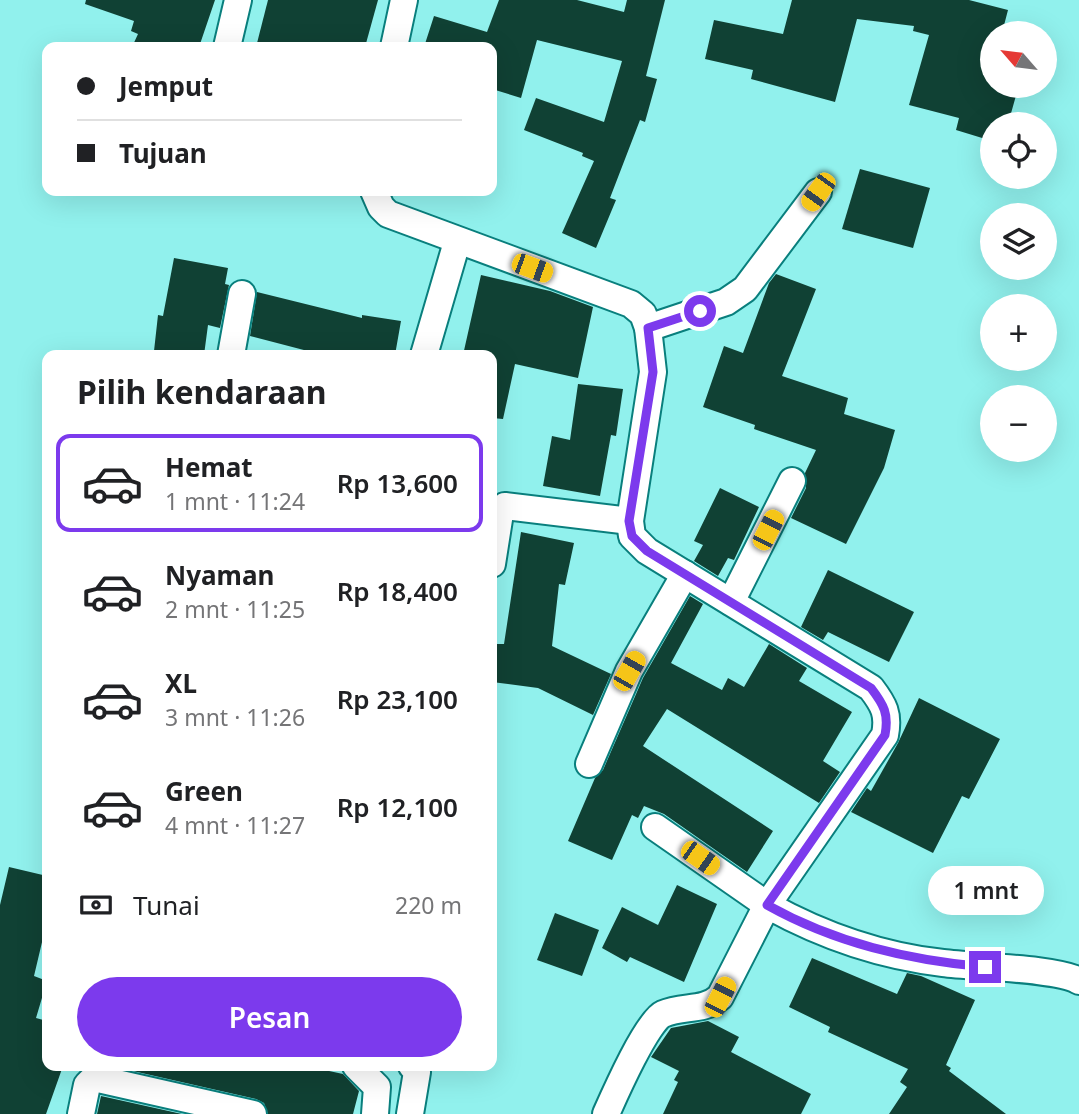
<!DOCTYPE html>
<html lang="id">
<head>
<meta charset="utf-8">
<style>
	body { margin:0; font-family:"Noto Sans",sans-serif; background:#f2f2f2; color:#202124; height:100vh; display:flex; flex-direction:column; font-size:26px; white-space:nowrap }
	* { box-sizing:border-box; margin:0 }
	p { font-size:23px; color:#757577 }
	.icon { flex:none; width:38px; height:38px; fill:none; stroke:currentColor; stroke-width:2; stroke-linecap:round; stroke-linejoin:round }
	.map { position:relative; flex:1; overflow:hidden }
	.details { position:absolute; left:42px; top:350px; width:455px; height:721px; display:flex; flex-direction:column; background:#fff; border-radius:14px; box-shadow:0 7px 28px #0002 }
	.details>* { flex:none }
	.hud { position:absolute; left:42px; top:42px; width:455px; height:154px; border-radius:14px; box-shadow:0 7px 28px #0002; display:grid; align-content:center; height:154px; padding:0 35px; background:#fff }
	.needle { width:46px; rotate:298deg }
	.tools { position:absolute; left:980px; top:21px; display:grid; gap:14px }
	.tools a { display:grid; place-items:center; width:77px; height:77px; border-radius:50%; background:#fff; box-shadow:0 7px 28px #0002; font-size:35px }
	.end { position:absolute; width:32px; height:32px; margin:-16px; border:9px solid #7c3aed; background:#fff; box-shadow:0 0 0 4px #fff }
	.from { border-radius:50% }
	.bubble { position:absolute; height:49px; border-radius:24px; background:#fff; box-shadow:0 7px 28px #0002; font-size:23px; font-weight:600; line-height:49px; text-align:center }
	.car { position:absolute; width:21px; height:42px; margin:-21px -10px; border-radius:9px; box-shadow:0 0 5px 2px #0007; background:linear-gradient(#f5c518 24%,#345 0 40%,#f5c518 0 76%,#345 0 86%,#f5c518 0) }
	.hud b { display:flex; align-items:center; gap:24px; height:66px; font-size:26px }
	.hud b+b { border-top:2px solid #e0e0e0 }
	.hud i { width:18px; height:18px; background:#202124 }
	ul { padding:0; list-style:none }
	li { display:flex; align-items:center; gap:21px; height:98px; margin:0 14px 10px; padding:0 21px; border:4px solid transparent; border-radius:14px }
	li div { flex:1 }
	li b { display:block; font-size:26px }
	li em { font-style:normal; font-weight:600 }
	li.active { border-color:#7c3aed }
	li>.icon { width:63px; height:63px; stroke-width:1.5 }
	h2 { padding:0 35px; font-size:32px; line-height:84px }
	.pay { display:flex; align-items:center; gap:18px; height:77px; padding:0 35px; font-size:26px }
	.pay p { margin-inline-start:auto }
	.action { display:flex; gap:14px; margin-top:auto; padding:14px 35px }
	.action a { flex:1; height:80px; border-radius:42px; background:#7c3aed; color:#fff; font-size:28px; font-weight:600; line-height:80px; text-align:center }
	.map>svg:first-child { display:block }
	.building { fill:#104134 }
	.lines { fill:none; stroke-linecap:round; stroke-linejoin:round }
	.street-casing { stroke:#097f7d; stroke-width:30 }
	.street { stroke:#fff; stroke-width:26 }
	.route { stroke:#7c3aed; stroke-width:9 }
</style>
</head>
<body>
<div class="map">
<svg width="1079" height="1114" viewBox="0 0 1079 1114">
	<rect width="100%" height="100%" fill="#91f1ed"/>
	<!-- building -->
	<g class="building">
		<polygon points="86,0 215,0 199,47 132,47 138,34 131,31 134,21 85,4"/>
		<polygon points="268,0 378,0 365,47 256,47"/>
		<polygon points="499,0 577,0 624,12 627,0 665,0 646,76 657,79 645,122 640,120 610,198 616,200 596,248 562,233 594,161 582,156 583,153 524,130 536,98 604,122 622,61 537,40 521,98 492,89 492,47 424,47 434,16 487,32"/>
		<polygon points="792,0 969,0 1008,10 1002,33 992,33 992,86 1017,92 1008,124 992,124 992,141 956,130 959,118 909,105 929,35 913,31 914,26 857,19 835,102 751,79 753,70 705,59 714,20 783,34"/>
		<polygon points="860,169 930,188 913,248 842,229"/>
		<polygon points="174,258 228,268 225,284 229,285 220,328 208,325 204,355 154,351 158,315 163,316"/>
		<polygon points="776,274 816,289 782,376 848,398 844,414 895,430 884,468 846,544 791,518 806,488 805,473 816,450 754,429 755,425 703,407 724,346 743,353 769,283"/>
		<polygon points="481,275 550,291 593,307 578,378 515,364 503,419 492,418 492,355 463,355"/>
		<polygon points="257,292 362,318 362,315 401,321 395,355 323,355 250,336"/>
		<polygon points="578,384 623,389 616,436 611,435 600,496 543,486 552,436 570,440"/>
		<polygon points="720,488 759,507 734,560 728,558 718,576 694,561 703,545 694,541"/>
		<polygon points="521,532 574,543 565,585 559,584 552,646 611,674 593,715 538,688 492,682 497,644 504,644"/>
		<polygon points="828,570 914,612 889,662 828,632 823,640 801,627"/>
		<polygon points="690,596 703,604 671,663 722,690 728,678 744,687 769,644 807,668 799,681 852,712 823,761 840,772 819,803 667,709 643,746 773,831 747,872 664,814 644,806 638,818 632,815 612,860 568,841 595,778 603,770 643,678"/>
		<polygon points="919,698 1000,739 969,799 962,796 933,853 851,812 867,788 871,791 898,743"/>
		<polygon points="9,867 47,876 47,921 34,976 47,981 36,1018 47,1021 47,1066 63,1066 46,1114 0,1114 0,905"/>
		<polygon points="677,885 717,904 684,982 630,957 627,962 602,948 622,907 658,925"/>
		<polygon points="555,913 599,930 582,976 537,960"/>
		<polygon points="812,958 897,994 907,973 921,976 975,1000 946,1065 951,1068 949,1071 1006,1114 889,1114 907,1087 900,1082 908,1069 828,1032 830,1027 789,1007"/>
		<polygon points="708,1021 739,1037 731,1052 811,1094 801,1114 663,1114 678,1082 674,1080 679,1071 651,1057 671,1028"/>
		<polygon points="111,1066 306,1066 343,1074 359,1091 353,1114 268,1114 264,1103 256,1099"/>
		<polygon points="101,1096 182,1114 97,1114"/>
	</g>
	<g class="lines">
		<!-- street casing -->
		<g class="street-casing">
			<g id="street">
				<polyline points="227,47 238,0"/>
				<polyline points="394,47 404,0"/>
				<path d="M374 191 381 207 388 214 631 304 643 314 648 328 653 372 630 521 632 536 647 551 871 688C884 705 889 714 885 735L767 905 655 827"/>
				<polyline points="648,328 726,302 745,289 818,192"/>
				<polyline points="231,355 242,294"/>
				<polyline points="424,355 457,242"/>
				<polyline points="492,564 500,513 505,506 630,521"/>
				<polyline points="731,602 792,481"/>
				<polyline points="589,764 629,671 685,574"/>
				<polyline points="356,1066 377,1087 375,1114"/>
				<polyline points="81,1114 87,1085 94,1078 253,1114"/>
				<polyline points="410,1114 417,1072 412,1066"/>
				<path d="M606 1114C614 1096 647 1021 663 1014 683 1005 703 1012 720 997L767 905C821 935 881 956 943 963 973 967 1059 968 1079 981"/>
			</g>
		</g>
		<!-- street -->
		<use href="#street" class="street"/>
	</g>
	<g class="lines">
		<!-- route -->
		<path class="route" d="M700 311 648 328 653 372 629 521 632 536 647 551 871 688C884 705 889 714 885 735L767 905C835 943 908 960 985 967"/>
	</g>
</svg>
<div class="tools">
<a><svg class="needle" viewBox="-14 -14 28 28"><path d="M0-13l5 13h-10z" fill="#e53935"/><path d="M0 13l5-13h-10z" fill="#757577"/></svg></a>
<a><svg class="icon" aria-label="locate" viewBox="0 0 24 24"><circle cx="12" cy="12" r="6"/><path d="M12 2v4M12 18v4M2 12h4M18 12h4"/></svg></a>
<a><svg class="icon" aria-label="layers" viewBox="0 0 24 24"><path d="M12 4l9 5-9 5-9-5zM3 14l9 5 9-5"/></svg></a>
<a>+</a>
<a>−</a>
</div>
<i class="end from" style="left:700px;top:311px"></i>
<i class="end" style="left:985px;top:967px"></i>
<div class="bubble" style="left:928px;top:866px;width:116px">1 mnt</div>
<i class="car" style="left:818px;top:192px;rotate:216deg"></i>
<i class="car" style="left:532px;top:268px;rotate:110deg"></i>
<i class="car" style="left:768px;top:530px;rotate:27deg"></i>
<i class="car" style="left:629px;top:671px;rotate:30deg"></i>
<i class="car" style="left:700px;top:858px;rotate:125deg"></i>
<i class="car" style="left:720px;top:997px;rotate:27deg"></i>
<div class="hud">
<b><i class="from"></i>Jemput</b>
<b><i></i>Tujuan</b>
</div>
<section class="details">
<h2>Pilih kendaraan</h2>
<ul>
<li class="active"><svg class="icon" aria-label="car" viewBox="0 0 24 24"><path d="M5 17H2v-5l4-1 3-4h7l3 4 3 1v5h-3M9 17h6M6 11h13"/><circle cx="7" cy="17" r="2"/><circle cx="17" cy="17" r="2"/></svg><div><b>Hemat</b><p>1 mnt · 11:24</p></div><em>Rp 13,600</em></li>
<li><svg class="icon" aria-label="car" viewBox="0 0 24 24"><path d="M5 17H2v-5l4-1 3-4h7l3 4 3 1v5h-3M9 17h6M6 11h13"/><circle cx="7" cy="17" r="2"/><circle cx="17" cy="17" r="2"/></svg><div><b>Nyaman</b><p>2 mnt · 11:25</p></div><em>Rp 18,400</em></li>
<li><svg class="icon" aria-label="car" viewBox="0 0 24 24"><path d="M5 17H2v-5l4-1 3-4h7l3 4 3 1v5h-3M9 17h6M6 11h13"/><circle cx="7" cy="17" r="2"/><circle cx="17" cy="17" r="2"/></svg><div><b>XL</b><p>3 mnt · 11:26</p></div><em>Rp 23,100</em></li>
<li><svg class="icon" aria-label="car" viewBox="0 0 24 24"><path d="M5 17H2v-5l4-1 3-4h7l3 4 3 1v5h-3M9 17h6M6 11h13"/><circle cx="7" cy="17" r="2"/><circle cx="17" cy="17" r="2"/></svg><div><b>Green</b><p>4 mnt · 11:27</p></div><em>Rp 12,100</em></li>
</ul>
<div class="pay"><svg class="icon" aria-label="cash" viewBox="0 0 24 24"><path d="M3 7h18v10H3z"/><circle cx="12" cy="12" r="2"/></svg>Tunai<p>220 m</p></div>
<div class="action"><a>Pesan</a></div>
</section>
</div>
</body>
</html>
